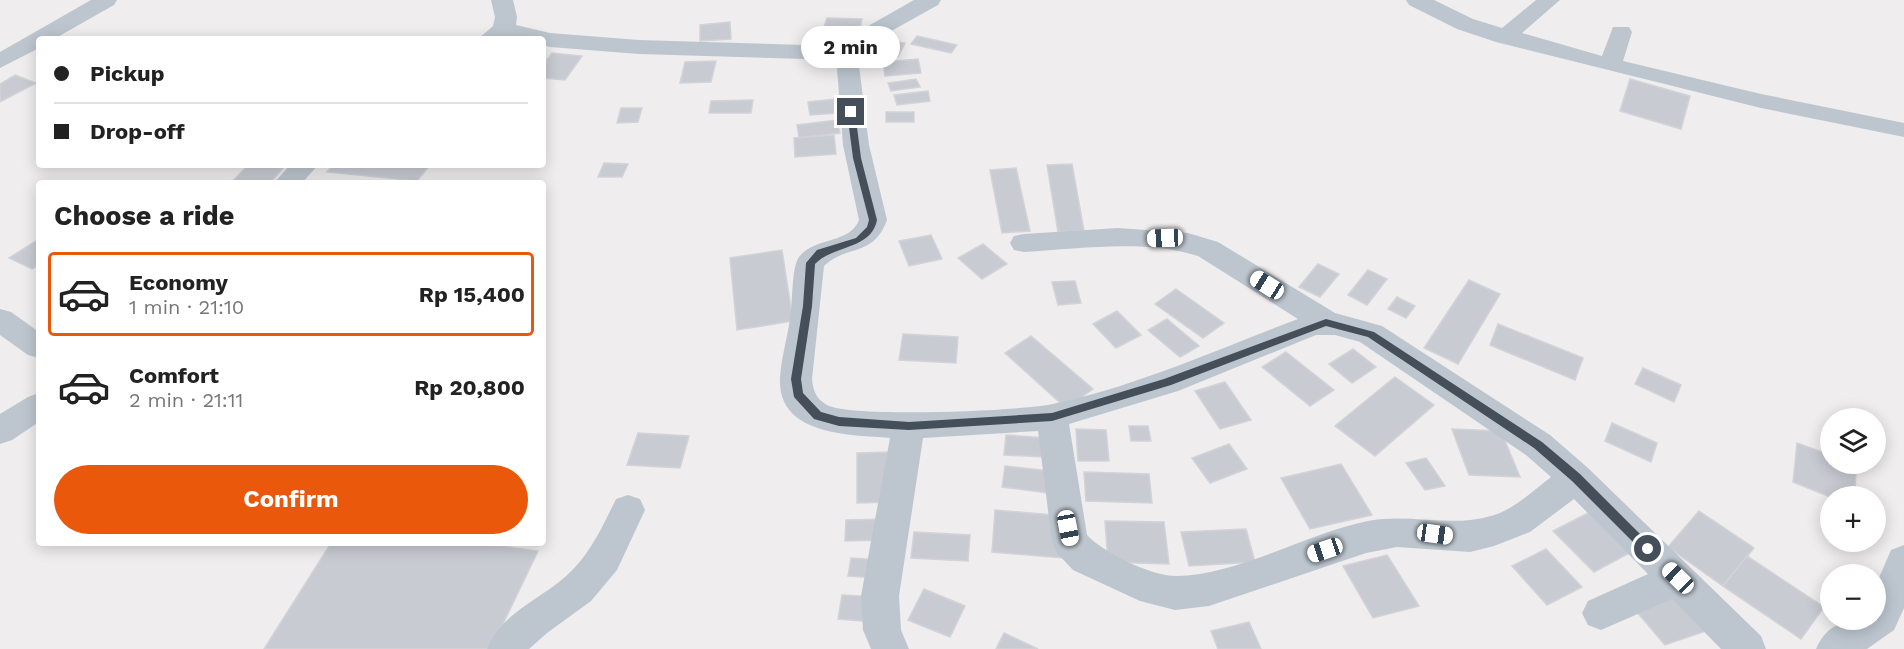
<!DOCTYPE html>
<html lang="en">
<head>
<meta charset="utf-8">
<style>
	body { margin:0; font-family:"Work Sans",sans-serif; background:#f2f2f2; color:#222; height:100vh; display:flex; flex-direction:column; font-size:22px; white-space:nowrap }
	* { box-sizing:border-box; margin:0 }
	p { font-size:20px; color:#767676 }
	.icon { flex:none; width:33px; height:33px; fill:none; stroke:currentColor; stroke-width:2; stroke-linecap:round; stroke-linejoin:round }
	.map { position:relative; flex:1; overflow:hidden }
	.side { position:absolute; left:36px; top:180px; width:510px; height:366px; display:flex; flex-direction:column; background:#fff; border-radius:6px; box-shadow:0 3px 15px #0003 }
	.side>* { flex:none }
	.guide { position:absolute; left:36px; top:36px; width:510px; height:132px; border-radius:6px; box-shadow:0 3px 15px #0003; display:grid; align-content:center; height:132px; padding:0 18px; background:#fff }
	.buttons { position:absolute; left:1820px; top:408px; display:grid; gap:12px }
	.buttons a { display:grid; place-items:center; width:66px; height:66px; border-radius:50%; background:#fff; box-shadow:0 3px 15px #0003; font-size:30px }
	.end { position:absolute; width:27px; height:27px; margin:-14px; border:8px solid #454f5a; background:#fff; box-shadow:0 0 0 3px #fff }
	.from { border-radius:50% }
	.bubble { position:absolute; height:42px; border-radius:21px; background:#fff; box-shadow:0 3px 15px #0003; font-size:20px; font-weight:700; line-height:42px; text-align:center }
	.car { position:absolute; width:18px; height:36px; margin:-18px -9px; border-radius:8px; box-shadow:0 0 4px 2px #0007; background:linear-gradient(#fff 24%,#345 0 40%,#fff 0 76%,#345 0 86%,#fff 0) }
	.guide b { display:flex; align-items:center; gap:21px; height:57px; font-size:22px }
	.guide b+b { border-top:2px solid #e0e0e0 }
	.guide i { width:15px; height:15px; background:#222 }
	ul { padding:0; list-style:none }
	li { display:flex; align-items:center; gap:18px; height:84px; margin:0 12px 9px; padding:0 6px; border:3px solid transparent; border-radius:6px }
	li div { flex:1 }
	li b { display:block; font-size:22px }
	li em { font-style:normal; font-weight:700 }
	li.current { border-color:#ea580c }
	li>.icon { width:54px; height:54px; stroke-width:1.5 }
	h2 { padding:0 18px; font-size:27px; line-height:72px }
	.action { display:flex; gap:12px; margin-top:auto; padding:12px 18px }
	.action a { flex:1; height:69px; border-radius:36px; background:#ea580c; color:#fff; font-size:24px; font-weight:700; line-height:69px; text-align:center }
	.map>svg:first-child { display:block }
	.building { fill:#c9cbd3; stroke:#d1d3d8; stroke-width:1.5 }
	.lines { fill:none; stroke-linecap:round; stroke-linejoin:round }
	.minor { fill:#bdc6cf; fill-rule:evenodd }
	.route { fill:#454f5a }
</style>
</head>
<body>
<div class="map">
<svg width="1904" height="649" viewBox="0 0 1904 649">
	<rect width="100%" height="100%" fill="#efeded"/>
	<!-- building -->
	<g class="building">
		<polygon points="827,18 862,19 859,32 823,30"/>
		<polygon points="730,22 731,39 700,41 700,25"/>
		<polygon points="817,34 844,37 840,46 812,43"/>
		<polygon points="917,36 957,45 951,53 911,44"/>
		<polygon points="891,41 905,43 898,57 883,54"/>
		<polygon points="552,53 582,56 565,80 543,78 543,65"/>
		<polygon points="918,59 921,73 885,76 883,62"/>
		<polygon points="716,61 711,82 680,83 685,62"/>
		<polygon points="15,75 36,83 0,102 0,84"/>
		<polygon points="916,79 920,87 891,91 888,83"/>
		<polygon points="1630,79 1690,96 1681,129 1620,111"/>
		<polygon points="928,91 930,101 897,105 894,95"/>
		<polygon points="835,99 837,113 810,115 808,102"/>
		<polygon points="753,100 751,113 709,113 711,101"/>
		<polygon points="621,108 642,108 638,122 617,123"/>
		<rect x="886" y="112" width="28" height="10"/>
		<polygon points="837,120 840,133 799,138 797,125"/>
		<polygon points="834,135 836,154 795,157 794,138"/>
		<polygon points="604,163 628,164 622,177 598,177"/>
		<polygon points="1072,164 1084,231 1058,232 1047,165"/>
		<polygon points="248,165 249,165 283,168 270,183 232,182"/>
		<polygon points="333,165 430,165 417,181 327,172"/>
		<polygon points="1016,168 1030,231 1002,233 990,170"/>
		<polygon points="931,235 942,259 909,266 899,241"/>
		<polygon points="39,239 39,265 32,269 9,258"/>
		<polygon points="983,244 1007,264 982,279 958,258"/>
		<polygon points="782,250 793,321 737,330 730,258"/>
		<polygon points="1318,264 1339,274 1320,297 1299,287"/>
		<polygon points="1368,270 1387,279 1367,305 1348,295"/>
		<polygon points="1469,280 1500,294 1458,364 1424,348"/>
		<polygon points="1075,281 1081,303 1058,305 1052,282"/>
		<polygon points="1176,289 1224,323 1203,338 1155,304"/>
		<polygon points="1397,297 1415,306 1406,318 1388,309"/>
		<polygon points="1117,311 1141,335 1116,348 1093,324"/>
		<polygon points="1167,319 1199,346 1180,357 1148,330"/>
		<polygon points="1498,324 1583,358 1575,380 1490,345"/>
		<polygon points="903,334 958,337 956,363 899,360"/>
		<polygon points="1031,336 1093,389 1066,408 1005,353"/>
		<polygon points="1353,349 1376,367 1352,383 1329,364"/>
		<polygon points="1286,352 1334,390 1310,406 1262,367"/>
		<polygon points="1643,368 1681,385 1674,402 1635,384"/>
		<polygon points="1395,377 1434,405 1375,456 1335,426"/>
		<polygon points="1225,382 1251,420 1220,429 1195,391"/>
		<polygon points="1612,423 1657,443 1651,462 1605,441"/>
		<polygon points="1129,426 1148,426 1151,441 1131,441"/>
		<polygon points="1076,429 1106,430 1109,461 1078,461"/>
		<polygon points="1452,429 1501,431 1520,477 1469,475"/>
		<polygon points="638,433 689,436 680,468 627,465"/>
		<polygon points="1006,435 1046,438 1045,457 1004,455"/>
		<polygon points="1797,443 1830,455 1830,464 1856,465 1855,496 1830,497 1793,482"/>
		<polygon points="1229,444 1247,469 1210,483 1192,458"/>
		<polygon points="891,452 893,502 857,503 857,453"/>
		<polygon points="1426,458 1445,486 1425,490 1406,463"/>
		<polygon points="1341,464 1372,515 1310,529 1281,478"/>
		<polygon points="1005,466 1050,471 1048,493 1002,487"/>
		<polygon points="1084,472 1149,474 1152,503 1086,501"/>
		<polygon points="995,510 1065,516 1064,558 992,552"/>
		<polygon points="1699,511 1754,548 1723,586 1668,547"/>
		<polygon points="1590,512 1631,552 1594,572 1553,531"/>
		<polygon points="884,519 884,540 845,541 846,520"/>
		<polygon points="1105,521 1164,522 1169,564 1108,562"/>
		<polygon points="1246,529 1255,562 1189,566 1181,532"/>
		<polygon points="914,532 970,535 968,561 911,558"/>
		<polygon points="331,543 477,543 538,551 491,649 264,649"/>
		<polygon points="1546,549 1582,587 1547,605 1512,566"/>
		<polygon points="1387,555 1419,606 1373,618 1343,566"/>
		<polygon points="1747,556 1824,607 1801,639 1723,586"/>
		<polygon points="851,558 879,560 877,578 848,576"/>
		<polygon points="924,589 965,606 950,637 908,620"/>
		<polygon points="1674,589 1709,630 1665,645 1630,604"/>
		<polygon points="842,595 877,597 874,622 838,619"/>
		<polygon points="1249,622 1261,649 1218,649 1211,631"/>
		<polygon points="1004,633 1038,649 996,649"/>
	</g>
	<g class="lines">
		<!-- minor -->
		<g class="minor">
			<polygon points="91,0 117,0 114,5 54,39 39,39 39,48 0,68 0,52"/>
			<path d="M491 0H513L517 17 516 25 550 33 639 40 805 45 840 42 914 0H941L938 5 857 50 869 145 887 220C873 258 847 244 824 266L812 379C813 390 816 399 827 405 851 418 1021 411 1053 404 1137 386 1218 349 1298 319L1198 256C1143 239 1081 249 1024 252L1014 250 1010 243 1014 236 1024 234 1118 228 1188 233 1218 242 1335 313 1382 326 1550 435 1588 468 1761 636 1766 649H1721L1672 599 1601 630 1588 625 1582 613 1588 601 1648 574 1574 499 1530 532 1494 546 1470 552 1397 547 1366 553 1209 606 1175 610 1140 601 1073 570 1057 553 1052 542 1038 431 923 438 899 596 901 630 909 649H871L863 630 861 596 890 438C851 435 777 436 780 378 781 359 787 339 790 319 793 304 791 268 799 257 814 237 850 244 859 220L843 145 836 56 805 59 639 54 550 47 543 45V39L508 36 504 39H478L493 26 495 17ZM1316 335H1335L1360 342 1526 455 1551 477C1533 491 1513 510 1491 516 1452 528 1409 513 1368 521 1307 533 1239 575 1176 576 1151 576 1104 553 1087 535L1069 424 1178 391Z"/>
			<polygon points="1406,0 1434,0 1473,19 1502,28 1536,0 1560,0 1522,33 1602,56 1613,27 1629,27 1632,32 1623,61 1761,94 1904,123 1904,137 1761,108 1496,42 1457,29 1409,5"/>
			<polygon points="290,165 318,165 302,183 274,183"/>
			<polygon points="0,309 11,312 39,332 39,358 28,355 0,335"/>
			<polygon points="39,393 39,422 12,440 0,444 0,414 28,397"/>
			<path d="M628 495 640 499 645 510 617 570 591 601 547 633 529 649H487C503 612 536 602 565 577 589 556 602 528 616 499Z"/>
			<path d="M1904 545V608L1894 630 1867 649H1816C1828 621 1848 620 1875 620V587L1891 550Z"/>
		</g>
	</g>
	<!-- route -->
	<path class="route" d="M851 110 855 112 861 158 877 220C871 250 833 245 815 264L812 306 801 379 803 393 821 412 839 417 909 422 1052 413 1164 379 1326 319 1374 332 1542 442 1580 474 1652 546V553H1644L1572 481 1534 448 1368 337 1326 326 1171 385 1052 421 909 430 839 426 814 419 794 397 791 379 803 306 806 263 817 250 856 238 867 227 869 220 853 158 847 112Z"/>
</svg>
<div class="buttons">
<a><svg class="icon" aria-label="layers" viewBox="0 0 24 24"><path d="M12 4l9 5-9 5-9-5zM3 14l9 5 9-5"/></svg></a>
<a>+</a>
<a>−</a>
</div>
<i class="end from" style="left:1648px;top:549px"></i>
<i class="end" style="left:851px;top:112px"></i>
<div class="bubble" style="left:801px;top:26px;width:99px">2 min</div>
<i class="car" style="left:1165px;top:238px;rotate:268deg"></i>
<i class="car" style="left:1267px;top:285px;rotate:302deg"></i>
<i class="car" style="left:1068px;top:528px;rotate:169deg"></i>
<i class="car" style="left:1435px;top:534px;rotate:98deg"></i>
<i class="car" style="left:1325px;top:550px;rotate:251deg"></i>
<i class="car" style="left:1678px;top:578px;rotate:314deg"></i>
<div class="guide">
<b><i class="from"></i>Pickup</b>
<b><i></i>Drop-off</b>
</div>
<section class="side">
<h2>Choose a ride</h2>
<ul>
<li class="current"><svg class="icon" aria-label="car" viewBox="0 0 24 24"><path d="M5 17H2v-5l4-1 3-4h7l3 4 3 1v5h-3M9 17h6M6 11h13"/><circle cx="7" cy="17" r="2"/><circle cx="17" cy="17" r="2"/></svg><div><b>Economy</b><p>1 min · 21:10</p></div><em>Rp 15,400</em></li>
<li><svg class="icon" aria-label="car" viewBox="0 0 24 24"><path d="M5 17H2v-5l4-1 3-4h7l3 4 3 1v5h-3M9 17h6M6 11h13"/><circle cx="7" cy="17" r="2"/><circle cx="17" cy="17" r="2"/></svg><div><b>Comfort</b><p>2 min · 21:11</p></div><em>Rp 20,800</em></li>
</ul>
<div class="action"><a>Confirm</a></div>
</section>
</div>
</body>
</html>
